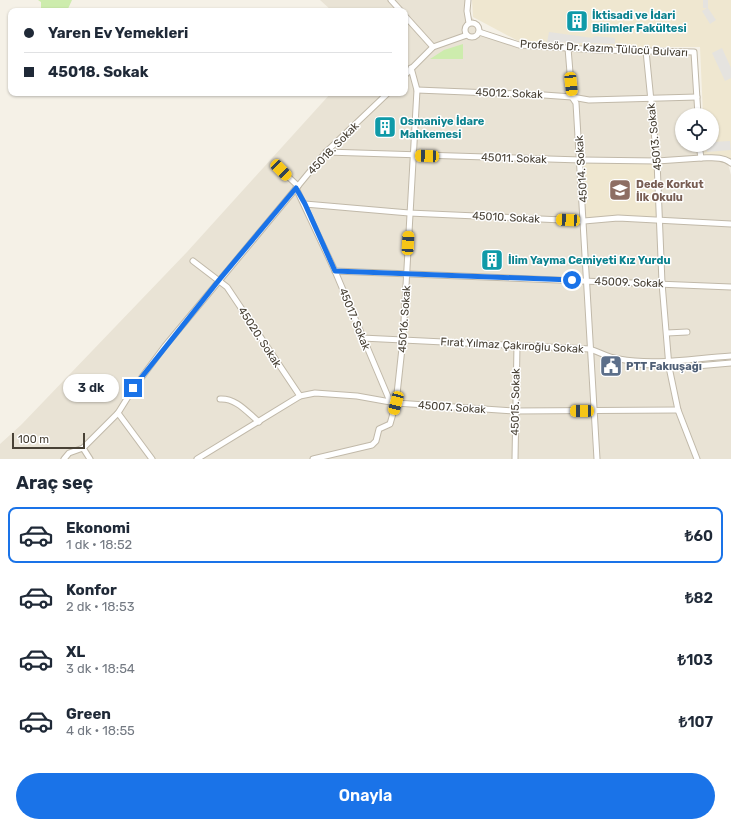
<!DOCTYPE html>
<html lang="tr">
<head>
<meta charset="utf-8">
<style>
	body { margin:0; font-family:Rubik,sans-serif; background:#f2f2f3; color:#1f2937; height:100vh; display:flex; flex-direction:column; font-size:15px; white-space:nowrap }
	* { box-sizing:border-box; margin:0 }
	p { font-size:13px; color:#747a83 }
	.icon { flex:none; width:22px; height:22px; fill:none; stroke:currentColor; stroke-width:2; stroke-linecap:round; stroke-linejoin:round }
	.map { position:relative; height:459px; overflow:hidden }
	.side { display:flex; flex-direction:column; background:#fff; flex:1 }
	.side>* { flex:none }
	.top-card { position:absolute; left:8px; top:8px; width:400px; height:88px; border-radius:8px; box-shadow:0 1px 3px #0004; display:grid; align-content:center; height:88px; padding:0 16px; background:#fff }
	.fabs { position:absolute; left:675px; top:108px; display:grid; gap:8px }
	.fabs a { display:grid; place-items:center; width:44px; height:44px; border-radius:50%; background:#fff; box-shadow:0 1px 3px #0004; font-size:20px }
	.scale { position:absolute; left:12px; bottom:10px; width:73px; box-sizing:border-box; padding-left:4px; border:2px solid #484135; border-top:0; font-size:11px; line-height:14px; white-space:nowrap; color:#484135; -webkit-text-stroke:3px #fff; paint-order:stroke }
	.end { position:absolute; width:18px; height:18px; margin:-9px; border:5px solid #1a73e8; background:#fff; box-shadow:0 0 0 2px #fff }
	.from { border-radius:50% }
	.bubble { position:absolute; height:28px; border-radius:14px; background:#fff; box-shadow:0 1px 3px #0004; font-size:13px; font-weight:600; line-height:28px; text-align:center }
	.car { position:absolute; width:12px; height:24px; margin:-12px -6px; border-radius:5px; box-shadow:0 0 3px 1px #0007; background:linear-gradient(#f5c518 24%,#345 0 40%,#f5c518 0 76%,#345 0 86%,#f5c518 0) }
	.top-card b { display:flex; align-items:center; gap:14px; height:38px; font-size:15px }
	.top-card b+b { border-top:1px solid #e0e1e3 }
	.top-card i { width:10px; height:10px; background:#1f2937 }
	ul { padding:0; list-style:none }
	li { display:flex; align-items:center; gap:12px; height:56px; margin:0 8px 6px; padding:0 8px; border:2px solid transparent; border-radius:8px }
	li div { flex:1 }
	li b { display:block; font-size:15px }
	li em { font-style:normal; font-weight:600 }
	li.active { border-color:#1a73e8 }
	li>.icon { width:36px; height:36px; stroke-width:1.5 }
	h2 { padding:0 16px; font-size:18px; line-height:48px }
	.cta { display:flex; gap:8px; margin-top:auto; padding:8px 16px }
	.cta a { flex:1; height:46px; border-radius:24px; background:#1a73e8; color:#fff; font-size:16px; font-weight:600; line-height:46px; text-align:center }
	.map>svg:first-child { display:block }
	.residential { fill:#e9e3d5 }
	.education { fill:#efe7d0 }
	.green { fill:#cdecad }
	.parking { fill:#e5e3df }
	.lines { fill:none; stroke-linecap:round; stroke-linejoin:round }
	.street-casing { stroke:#c1b9a9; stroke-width:7 }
	.street { stroke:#fff; stroke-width:5 }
	.route { stroke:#1a73e8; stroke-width:5 }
	.labels { text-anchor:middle; stroke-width:3; stroke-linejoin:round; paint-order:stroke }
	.culture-label { font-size:11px; font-weight:bold; fill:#0d838f; stroke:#fff; text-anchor:start }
	.street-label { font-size:11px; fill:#484135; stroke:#fff }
	.education-label { font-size:11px; font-weight:bold; fill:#785e54; stroke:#fff; text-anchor:start }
	.service-label { font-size:11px; font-weight:bold; fill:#4e5e75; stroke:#fff; text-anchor:start }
</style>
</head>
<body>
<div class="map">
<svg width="731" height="459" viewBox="0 0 731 459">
	<rect width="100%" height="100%" fill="#f5f1e7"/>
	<!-- residential -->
	<polygon class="residential" points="320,0 468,0 467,11 482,30 519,45 586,49 646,47 694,52 698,115 682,115 682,145 700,145 701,158 727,160 731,175 731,459 0,459 0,444 21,425 187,252 331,93 405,93 405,11 332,11"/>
	<!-- education -->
	<g class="education">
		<polygon points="472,0 731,0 731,160 728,158 704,154 703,145 712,145 712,115 703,115 700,47 595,47 520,42 473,17"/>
		<polygon points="581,160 657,161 660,220 618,218 584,221"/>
	</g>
	<!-- green -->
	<g class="green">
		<polygon points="38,0 72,0 67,11 41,11 41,2"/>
		<polygon points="463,44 463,59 430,59 444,50"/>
	</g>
	<!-- parking -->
	<g class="parking">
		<polygon points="703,0 708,0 708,8 716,20 710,24 702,11 707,8 703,8"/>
		<polygon points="549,32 593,38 594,36 615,38 615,44 547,42"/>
		<polygon points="722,48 731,68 731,78 725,81 712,53"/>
		<polygon points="730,141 731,150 707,152 707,145 712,145 712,142"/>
	</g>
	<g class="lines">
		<!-- street casing -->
		<g class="street-casing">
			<g id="street">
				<polyline points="391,0 401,11"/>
				<polyline points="468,0 467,11 469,23"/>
				<polyline points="405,16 433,47"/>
				<circle cx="472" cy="30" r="7"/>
				<polyline points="479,32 519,45 599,50 694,52 698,115"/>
				<polyline points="568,48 572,97 576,103 597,459"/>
				<polyline points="646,51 657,161 662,283 669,367 678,410 697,459"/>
				<polyline points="405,75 433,47 467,35"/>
				<polyline points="417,90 544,95 572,97 589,100 697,97"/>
				<path d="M699 145 701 158C711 158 723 156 731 163"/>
				<polyline points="326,152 581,160 657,161 701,158"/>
				<polyline points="281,170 298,186"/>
				<polyline points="296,188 335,271 389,399 393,402"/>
				<polyline points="305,204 409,213 584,221 618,218 731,224"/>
				<polyline points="193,261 227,287 300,396"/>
				<polyline points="335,271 731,287"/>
				<polyline points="667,333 687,332"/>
				<path d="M362 338 590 349C599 352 609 358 619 359 656 366 694 358 731 356"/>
				<polyline points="636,364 685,367 731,363"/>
				<path d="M220 399C236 398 247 412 259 422"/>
				<polyline points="118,413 152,459"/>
				<polyline points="83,448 90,459"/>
				<polyline points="64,459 69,453 83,448 118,413 133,389 165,346 298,186 326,152 388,93"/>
				<polyline points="197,459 300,396 315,393 357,396 396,403 514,411 678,410"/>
				<polyline points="313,459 372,445 376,441 379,429 390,424 396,403 403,339 417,90 411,68"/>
				<polyline points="515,459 517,345"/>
			</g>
		</g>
		<!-- street -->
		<use href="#street" class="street"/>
	</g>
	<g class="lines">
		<!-- route -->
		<polyline class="route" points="133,388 219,280 296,188 305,204 335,271 572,280"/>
	</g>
	<!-- icons -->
	<defs>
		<g id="building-square" transform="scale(1.15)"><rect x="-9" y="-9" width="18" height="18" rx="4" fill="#0f9aa8" stroke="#fff"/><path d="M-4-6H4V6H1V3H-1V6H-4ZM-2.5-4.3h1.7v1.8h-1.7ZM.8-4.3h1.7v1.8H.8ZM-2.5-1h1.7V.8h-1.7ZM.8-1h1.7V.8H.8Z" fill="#fff"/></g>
		<g id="school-square" transform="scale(1.15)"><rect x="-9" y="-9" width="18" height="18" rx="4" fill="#8d6e63" stroke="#fff"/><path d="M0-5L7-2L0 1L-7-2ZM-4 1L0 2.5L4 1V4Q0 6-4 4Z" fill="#fff"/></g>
		<g id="civic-square" transform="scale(1.15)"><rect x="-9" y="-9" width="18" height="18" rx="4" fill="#5c6f8a" stroke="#fff"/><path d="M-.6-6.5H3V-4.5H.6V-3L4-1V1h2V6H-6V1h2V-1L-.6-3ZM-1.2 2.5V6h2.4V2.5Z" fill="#fff"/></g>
	</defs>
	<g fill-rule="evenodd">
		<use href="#building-square" x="577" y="21"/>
		<use href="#building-square" x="385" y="127"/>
		<use href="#school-square" x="620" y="190"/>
		<use href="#building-square" x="492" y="260"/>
		<use href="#civic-square" x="611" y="366"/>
	</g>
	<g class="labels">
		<!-- culture labels -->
		<g class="culture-label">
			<text x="592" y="19">İktisadi ve İdari<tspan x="592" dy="13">Bilimler Fakültesi</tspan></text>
			<text x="400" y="125">Osmaniye İdare<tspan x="400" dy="13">Mahkemesi</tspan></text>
			<text x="508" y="264">İlim Yayma Cemiyeti Kız Yurdu</text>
		</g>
		<!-- street labels -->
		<g class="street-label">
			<text transform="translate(604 48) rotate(3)" y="4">Profesör Dr. Kazım Tülücü Bulvarı</text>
			<text transform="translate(509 93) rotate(2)" y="4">45012. Sokak</text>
			<text transform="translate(654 137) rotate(-96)" y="4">45013. Sokak</text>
			<text transform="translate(333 148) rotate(-46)" y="4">45018. Sokak</text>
			<text transform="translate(514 158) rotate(2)" y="4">45011. Sokak</text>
			<text transform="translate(581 169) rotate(-94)" y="4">45014. Sokak</text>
			<text transform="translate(506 217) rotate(3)" y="4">45010. Sokak</text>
			<text transform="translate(629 282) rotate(2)" y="4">45009. Sokak</text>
			<text transform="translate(355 319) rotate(68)" y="4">45017. Sokak</text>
			<text transform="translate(404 319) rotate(-86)" y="4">45016. Sokak</text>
			<text transform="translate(260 337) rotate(57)" y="4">45020. Sokak</text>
			<text transform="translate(512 345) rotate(3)" y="4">Fırat Yılmaz Çakıroğlu Sokak</text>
			<text transform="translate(515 402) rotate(-89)" y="4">45015. Sokak</text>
			<text transform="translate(452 407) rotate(4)" y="4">45007. Sokak</text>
		</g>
		<!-- education labels -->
		<g class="education-label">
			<text x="636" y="188">Dede Korkut<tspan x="636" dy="13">İlk Okulu</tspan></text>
		</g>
		<!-- service labels -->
		<g class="service-label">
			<text x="626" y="370">PTT Fakıuşağı</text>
		</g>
	</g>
</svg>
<div class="fabs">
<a><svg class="icon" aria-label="locate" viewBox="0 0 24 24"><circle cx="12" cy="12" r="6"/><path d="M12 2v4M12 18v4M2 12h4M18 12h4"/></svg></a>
</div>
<div class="scale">100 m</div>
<i class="end from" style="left:572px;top:280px"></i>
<i class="end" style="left:133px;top:388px"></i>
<div class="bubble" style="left:63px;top:374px;width:56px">3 dk</div>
<i class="car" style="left:571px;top:84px;rotate:174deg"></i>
<i class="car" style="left:427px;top:156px;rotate:272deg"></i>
<i class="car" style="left:281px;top:170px;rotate:135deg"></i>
<i class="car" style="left:568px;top:220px;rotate:273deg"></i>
<i class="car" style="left:408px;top:243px;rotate:3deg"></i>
<i class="car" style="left:396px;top:403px;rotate:195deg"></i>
<i class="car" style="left:582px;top:411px;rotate:270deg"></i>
<div class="top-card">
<b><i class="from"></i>Yaren Ev Yemekleri</b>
<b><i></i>45018. Sokak</b>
</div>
</div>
<section class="side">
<h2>Araç seç</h2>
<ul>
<li class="active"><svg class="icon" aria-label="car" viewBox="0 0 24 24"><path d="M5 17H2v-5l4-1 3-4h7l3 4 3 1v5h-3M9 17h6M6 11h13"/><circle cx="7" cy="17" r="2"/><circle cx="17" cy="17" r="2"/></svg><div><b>Ekonomi</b><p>1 dk · 18:52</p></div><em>₺60</em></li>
<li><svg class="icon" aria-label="car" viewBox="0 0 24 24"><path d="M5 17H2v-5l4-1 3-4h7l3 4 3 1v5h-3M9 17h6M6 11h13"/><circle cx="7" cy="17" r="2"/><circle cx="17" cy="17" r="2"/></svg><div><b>Konfor</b><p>2 dk · 18:53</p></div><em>₺82</em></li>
<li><svg class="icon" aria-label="car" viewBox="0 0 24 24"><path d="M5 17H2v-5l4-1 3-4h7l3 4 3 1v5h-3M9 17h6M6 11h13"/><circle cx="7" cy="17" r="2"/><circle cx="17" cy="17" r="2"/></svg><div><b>XL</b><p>3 dk · 18:54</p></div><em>₺103</em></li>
<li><svg class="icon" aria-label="car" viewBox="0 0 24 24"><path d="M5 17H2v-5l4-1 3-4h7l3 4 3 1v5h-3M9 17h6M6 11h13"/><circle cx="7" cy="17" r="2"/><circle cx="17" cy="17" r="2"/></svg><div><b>Green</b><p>4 dk · 18:55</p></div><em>₺107</em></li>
</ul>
<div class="cta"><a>Onayla</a></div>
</section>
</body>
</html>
